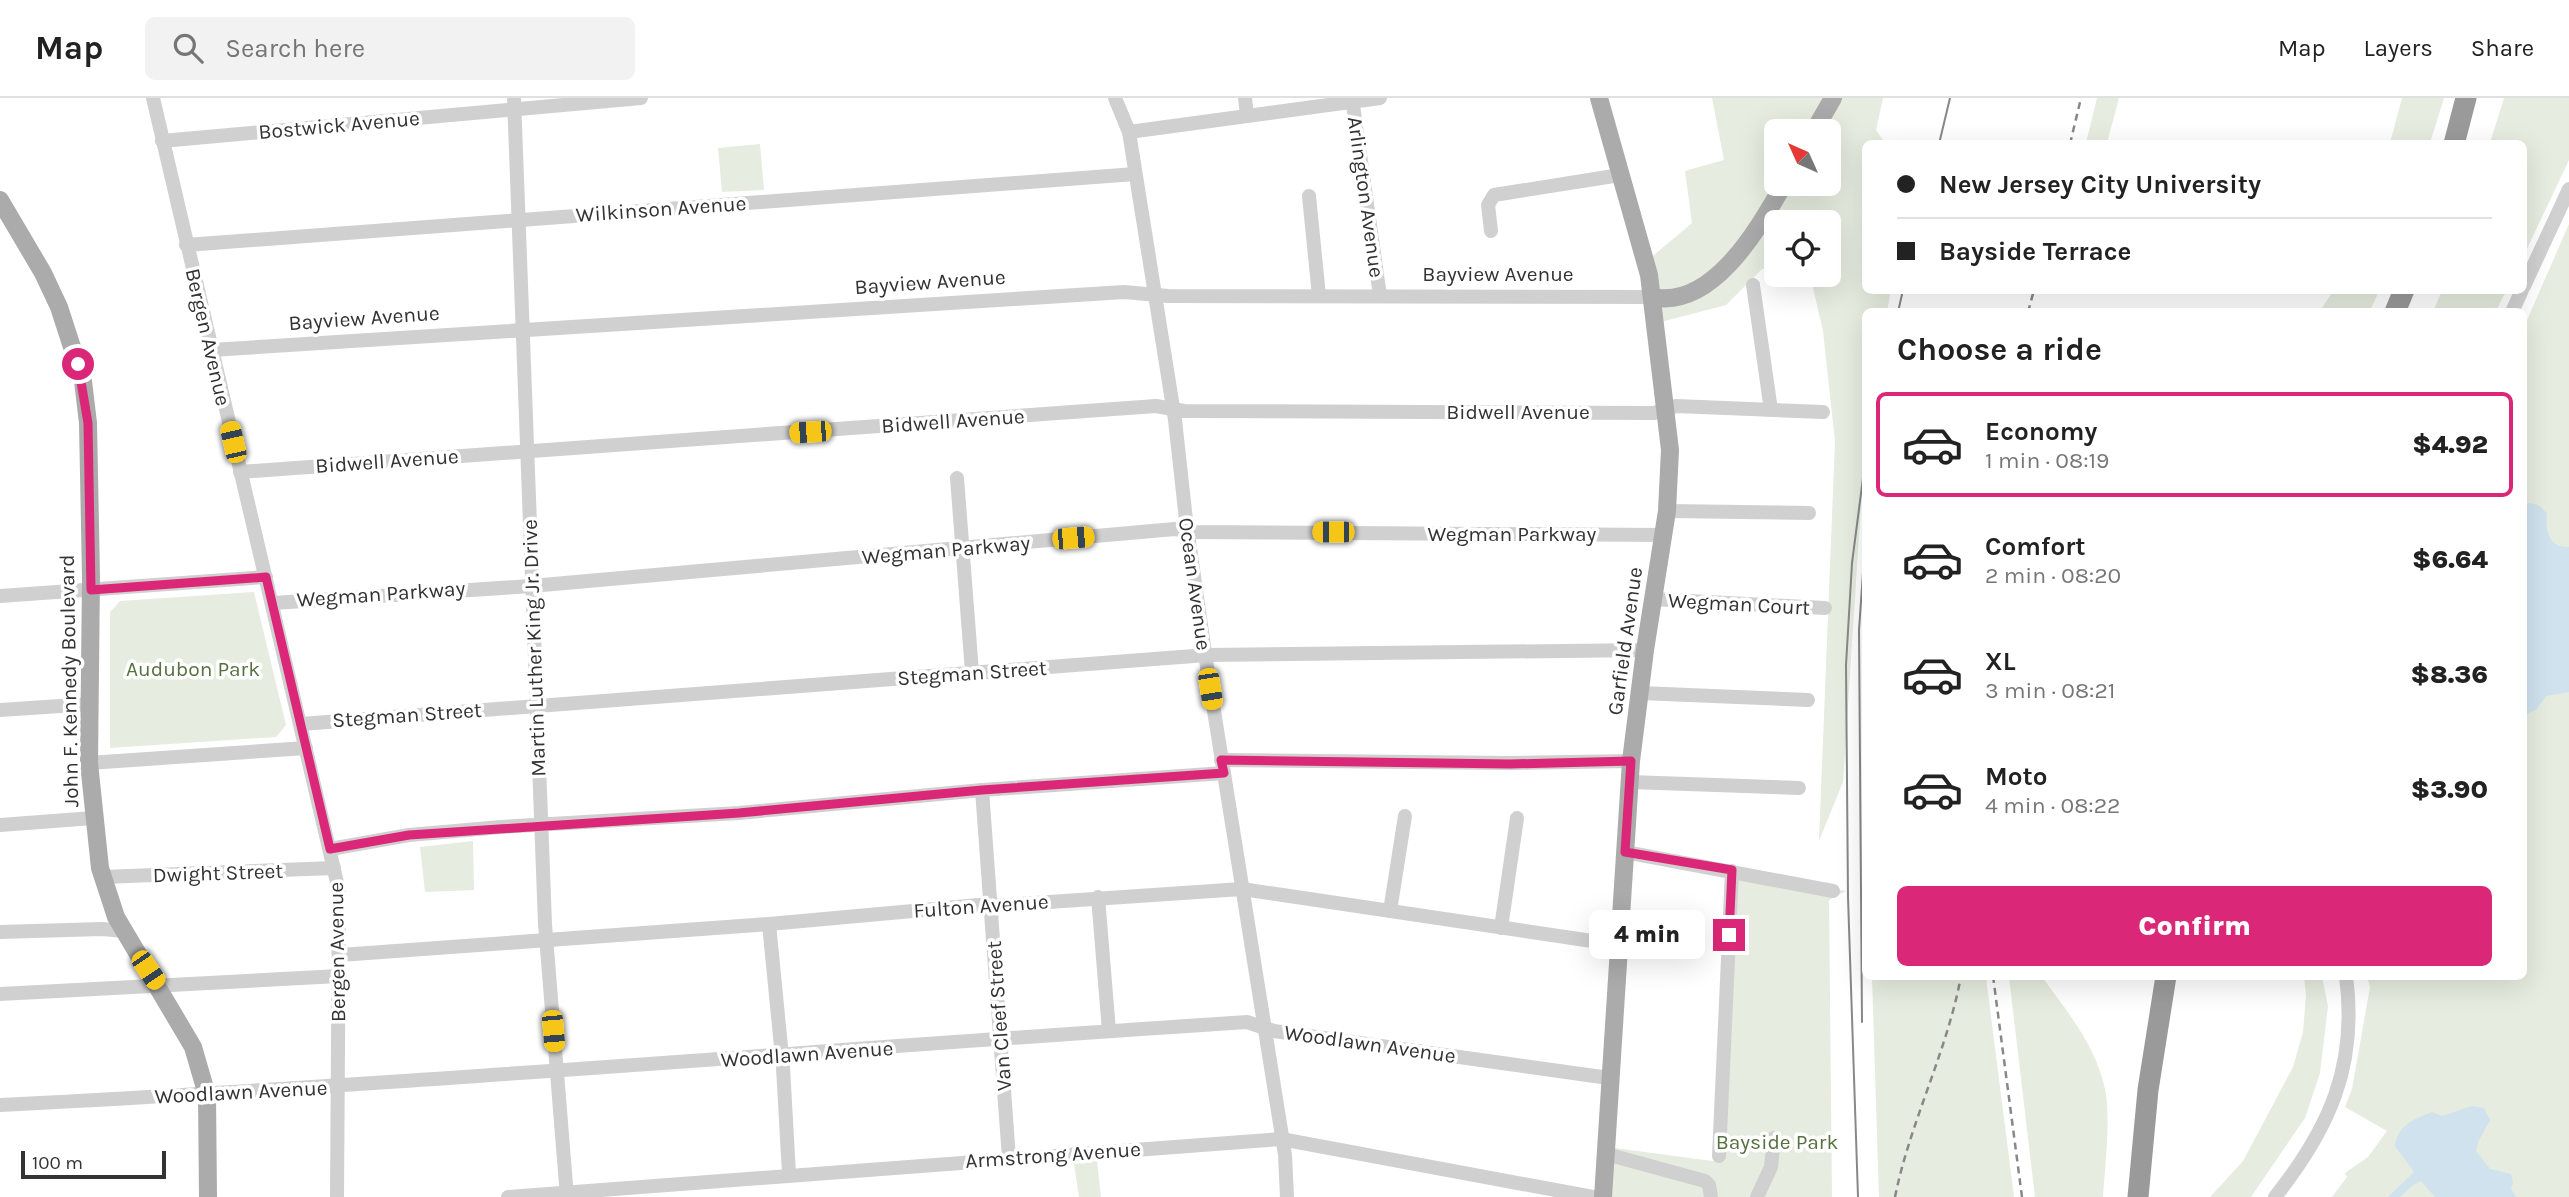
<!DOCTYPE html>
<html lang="en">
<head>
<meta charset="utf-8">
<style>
	body { margin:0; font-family:Karla,sans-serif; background:#f2f2f2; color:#222; height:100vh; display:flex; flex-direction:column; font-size:26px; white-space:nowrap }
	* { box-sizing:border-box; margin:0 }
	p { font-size:23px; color:#767676 }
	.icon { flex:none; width:38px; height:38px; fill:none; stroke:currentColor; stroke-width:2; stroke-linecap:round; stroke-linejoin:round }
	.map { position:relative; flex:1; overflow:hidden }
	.details { position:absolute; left:1862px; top:210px; width:665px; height:672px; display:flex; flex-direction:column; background:#fff; border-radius:10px; box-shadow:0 7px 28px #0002 }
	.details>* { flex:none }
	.hud { position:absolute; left:1862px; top:42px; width:665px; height:154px; border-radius:10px; box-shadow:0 7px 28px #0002; display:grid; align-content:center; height:154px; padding:0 35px; background:#fff }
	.needle { width:46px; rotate:315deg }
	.tools { position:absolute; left:1764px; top:21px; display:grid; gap:14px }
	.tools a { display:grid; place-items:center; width:77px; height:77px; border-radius:10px; background:#fff; box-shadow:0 7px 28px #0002; font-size:35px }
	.scale { position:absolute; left:21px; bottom:18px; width:145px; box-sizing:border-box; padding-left:7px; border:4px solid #333; border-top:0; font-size:19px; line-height:24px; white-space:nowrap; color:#333; -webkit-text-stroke:5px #fff; paint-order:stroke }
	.end { position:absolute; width:32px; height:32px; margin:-16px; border:9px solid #db2777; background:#fff; box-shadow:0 0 0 4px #fff }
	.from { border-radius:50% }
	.bubble { position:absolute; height:49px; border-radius:10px; background:#fff; box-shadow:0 7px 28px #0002; font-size:23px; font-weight:800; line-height:49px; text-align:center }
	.car { position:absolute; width:21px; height:42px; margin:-21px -10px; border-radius:9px; box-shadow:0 0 5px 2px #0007; background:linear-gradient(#f5c518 24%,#345 0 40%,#f5c518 0 76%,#345 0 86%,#f5c518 0) }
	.hud b { display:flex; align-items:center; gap:24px; height:66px; font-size:26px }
	.hud b+b { border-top:2px solid #e0e0e0 }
	.hud i { width:18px; height:18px; background:#222 }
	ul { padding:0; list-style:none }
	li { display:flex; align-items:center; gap:21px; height:105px; margin:0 14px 10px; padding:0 21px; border:4px solid transparent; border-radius:10px }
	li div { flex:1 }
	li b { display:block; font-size:26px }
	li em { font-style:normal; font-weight:800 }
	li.on { border-color:#db2777 }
	li>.icon { width:63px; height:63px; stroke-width:1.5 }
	h2 { padding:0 35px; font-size:32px; line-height:84px }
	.action { display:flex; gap:14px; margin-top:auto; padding:14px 35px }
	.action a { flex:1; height:80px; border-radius:10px; background:#db2777; color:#fff; font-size:28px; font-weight:800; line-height:80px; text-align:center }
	header { display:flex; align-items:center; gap:42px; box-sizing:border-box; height:98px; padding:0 35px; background:#fff; border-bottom:2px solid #e0e0e0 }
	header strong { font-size:33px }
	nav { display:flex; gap:38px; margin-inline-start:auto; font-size:24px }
	.search { width:490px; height:63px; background:#f2f2f2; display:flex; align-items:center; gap:18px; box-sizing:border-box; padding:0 24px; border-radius:10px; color:#767676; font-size:26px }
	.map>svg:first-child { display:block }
	.green { fill:#e6ecdf; fill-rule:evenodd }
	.water { fill:#cfe2ee }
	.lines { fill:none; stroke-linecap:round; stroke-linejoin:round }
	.minor { stroke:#d0d0d0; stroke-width:14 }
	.major { stroke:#ababab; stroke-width:18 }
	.highway { stroke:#9a9a9a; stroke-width:21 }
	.tram { stroke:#888; stroke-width:2 }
	.rail { stroke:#888; stroke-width:2.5; stroke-dasharray:7 5; stroke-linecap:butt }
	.route { stroke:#db2777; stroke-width:9 }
	.labels { text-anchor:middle; stroke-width:7; stroke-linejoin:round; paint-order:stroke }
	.street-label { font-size:21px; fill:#333; stroke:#fff }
	.park-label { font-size:21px; fill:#56703f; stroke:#fff }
</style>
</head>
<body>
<header>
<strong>Map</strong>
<div class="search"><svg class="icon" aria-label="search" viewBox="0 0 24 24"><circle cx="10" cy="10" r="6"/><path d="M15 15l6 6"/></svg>Search here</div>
<nav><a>Map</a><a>Layers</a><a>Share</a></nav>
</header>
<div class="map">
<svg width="2569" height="1099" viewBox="0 0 2569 1099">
	<rect width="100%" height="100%" fill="#fff"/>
	<!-- green -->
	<g class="green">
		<path d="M1712 0H1883L1876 32 1885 45 1866 46V192L1891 193 1887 213 1866 214 1865 346 1843 684 1819 743 1835 343 1823 233 1810 177H1829V124H1776V171H1762L1726 207 1657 225 1648 162 1692 125 1685 73 1724 62ZM1776 33H1829V86H1776Z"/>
		<polygon points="2097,0 2119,0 2107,45 2086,45"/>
		<polygon points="2402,0 2444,0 2430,45 2390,45"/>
		<polygon points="2504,0 2569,0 2569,62 2524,157 2524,46 2490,45"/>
		<polygon points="760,46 764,92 722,94 718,50"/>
		<polygon points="2569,126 2569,1099 2332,1099 2347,1079 2345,1075 2368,1059 2387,1033 2345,1009 2352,991 2370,889 2367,879 2524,878 2524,229"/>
		<polygon points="2333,193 2333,192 2379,193 2370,213 2320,213"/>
		<polygon points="2442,193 2442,192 2506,193 2496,213 2433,213"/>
		<polygon points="254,494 286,627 276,639 110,650 110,514 120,503"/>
		<polygon points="473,743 474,792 425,794 420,749"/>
		<polygon points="1735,773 1846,793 1829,802 1832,1099 1604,1099 1607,1049 1720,1064"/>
		<polygon points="1872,879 1986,879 2014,1099 1879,1099"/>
		<path d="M2009 879H2042C2067 913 2096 948 2105 991 2111 1021 2105 1067 2103 1099H2035Z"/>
		<polygon points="2304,879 2322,879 2328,908 2320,975 2305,1020 2251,1099 2210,1099 2243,1063 2293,969 2303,934 2306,897"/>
		<polygon points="1097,1063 1101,1099 1079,1099 1074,1066"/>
	</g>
	<!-- water -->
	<g class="water">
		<path d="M2528 405 2538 407 2547 415C2545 431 2548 450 2569 449V594L2546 598 2536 612 2524 617V408Z"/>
		<path d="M2472 1008 2484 1010 2490 1022 2478 1044 2476 1053 2490 1071 2511 1076 2513 1085 2511 1091 2516 1099H2435L2421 1083 2413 1087 2400 1099H2388L2414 1074 2395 1048C2398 1027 2414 1021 2432 1014L2442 1018Z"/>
	</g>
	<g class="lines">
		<!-- minor -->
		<g class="minor">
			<polyline points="153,0 339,793 337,1099"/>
			<polyline points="514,0 545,826 567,1099"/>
			<polyline points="1115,0 1129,34 1175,322 1186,422 1207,569 1285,1057 1287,1099"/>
			<polyline points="1245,0 1247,17"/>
			<polyline points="1352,0 1380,198"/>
			<polyline points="1129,34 1380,0"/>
			<polyline points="162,43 641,0"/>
			<polyline points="1309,98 1319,198"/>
			<polyline points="1491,133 1488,107 1494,97 1620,77"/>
			<polyline points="186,147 1135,76"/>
			<polyline points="1753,187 1771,312"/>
			<polyline points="2524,188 2569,91"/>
			<polyline points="2512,214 2522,192"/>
			<polyline points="211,252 1124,194 1168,198 1652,199"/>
			<polyline points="240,374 1156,308 1184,313 1654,315 1676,308 1823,314"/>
			<polyline points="957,380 972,574"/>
			<polyline points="1667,413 1809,415"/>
			<polyline points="0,498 266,479"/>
			<polyline points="1652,501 1825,510"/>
			<polyline points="273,505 531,488 1175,431 1188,434 1663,437"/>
			<polyline points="1640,595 1808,602"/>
			<polyline points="0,612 90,606"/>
			<polyline points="301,626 1207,557 1645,552"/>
			<polyline points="1221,662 1510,665 1631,663"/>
			<polyline points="89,665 306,650"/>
			<polyline points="1630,684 1799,690"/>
			<polyline points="982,692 1009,1060"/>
			<polyline points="0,727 93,720"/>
			<polyline points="330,751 409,737 501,729 739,715 982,692 1224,675"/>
			<polyline points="1625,754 1833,793"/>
			<polyline points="103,779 334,770"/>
			<polyline points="1098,799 1109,933"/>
			<polyline points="1390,813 1405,718"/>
			<polyline points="769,826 783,969 789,1076"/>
			<polyline points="1501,830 1517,720"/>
			<polyline points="0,834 102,831 125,833"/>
			<polyline points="340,857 769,826 979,807 991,808 1242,791 1619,847"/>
			<polyline points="0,896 339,878"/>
			<path d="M0 1007C416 986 831 951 1247 924L1274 933 1609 980"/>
			<polyline points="1606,1056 1705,1083 1709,1087 1711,1099"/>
			<polyline points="1719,1058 1732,773"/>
			<polyline points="508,1099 1281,1041 1593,1099"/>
			<polyline points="1757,1099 1771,1069 1774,1040"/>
			<path d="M2275 1099C2329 1031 2358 968 2346 878"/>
		</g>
		<!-- major -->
		<g class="major">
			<polyline points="1599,0 1649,177 1670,352 1667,413 1645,552 1631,663 1603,1099"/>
			<polyline points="1814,33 1833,0"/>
			<polyline points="0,102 43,175 59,209 83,283 88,325 91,479 89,665 100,770 116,819 193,949 207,997 208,1099"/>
			<path d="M1652 199C1713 212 1759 129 1784 86"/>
		</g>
		<!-- highway -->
		<g class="highway">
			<polyline points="2454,46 2466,0"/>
			<polyline points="2395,214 2404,192"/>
			<polyline points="2138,1099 2148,992 2166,878"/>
		</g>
		<!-- tram -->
		<g class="tram">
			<polyline points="1939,46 1950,0"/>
			<polyline points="1898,214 1903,192"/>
			<polyline points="1862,924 1859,532 1866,432"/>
			<polyline points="1858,1099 1848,799 1846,567 1852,465 1866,357"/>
		</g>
		<!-- rail -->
		<g class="rail">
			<polyline points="2070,46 2081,0"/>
			<polyline points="2028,214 2034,192"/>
			<polyline points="1993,878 2022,1099"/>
			<path d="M1895 1099C1910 1024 1947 954 1961 878"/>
		</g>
	</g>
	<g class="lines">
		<!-- route -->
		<polyline class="route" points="78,266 88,325 91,492 266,479 330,751 409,737 739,715 982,692 1224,675 1221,662 1510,666 1631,663 1625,754 1732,772 1729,837"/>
	</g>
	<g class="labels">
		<!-- street labels -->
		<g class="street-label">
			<text transform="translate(339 27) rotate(-5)" y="7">Bostwick Avenue</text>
			<text transform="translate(1366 99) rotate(82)" y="7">Arlington Avenue</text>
			<text transform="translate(661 111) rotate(-4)" y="7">Wilkinson Avenue</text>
			<text x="1498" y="183">Bayview Avenue</text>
			<text transform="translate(930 184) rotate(-4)" y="7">Bayview Avenue</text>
			<text transform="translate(364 220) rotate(-4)" y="7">Bayview Avenue</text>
			<text transform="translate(208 239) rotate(77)" y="7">Bergen Avenue</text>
			<text x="1518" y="321">Bidwell Avenue</text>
			<text transform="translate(953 323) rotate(-4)" y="7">Bidwell Avenue</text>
			<text transform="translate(387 363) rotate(-4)" y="7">Bidwell Avenue</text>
			<text x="1512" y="443">Wegman Parkway</text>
			<text transform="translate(946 452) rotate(-5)" y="7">Wegman Parkway</text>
			<text transform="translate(1195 486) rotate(82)" y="7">Ocean Avenue</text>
			<text transform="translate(381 496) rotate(-4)" y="7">Wegman Parkway</text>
			<text transform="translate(1739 506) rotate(3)" y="7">Wegman Court</text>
			<text transform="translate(1625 543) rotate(-82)" y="7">Garfield Avenue</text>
			<text transform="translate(534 550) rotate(-92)" y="7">Martin Luther King Jr. Drive</text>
			<text transform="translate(972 575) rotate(-4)" y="7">Stegman Street</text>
			<text transform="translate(69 583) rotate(-91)" y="7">John F. Kennedy Boulevard</text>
			<text transform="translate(407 617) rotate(-4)" y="7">Stegman Street</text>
			<text transform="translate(218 775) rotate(-2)" y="7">Dwight Street</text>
			<text transform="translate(981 808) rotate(-4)" y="7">Fulton Avenue</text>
			<text transform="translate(337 854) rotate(-91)" y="7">Bergen Avenue</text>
			<text transform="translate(999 918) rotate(-94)" y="7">Van Cleef Street</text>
			<text transform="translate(1370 946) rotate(8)" y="7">Woodlawn Avenue</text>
			<text transform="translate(807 956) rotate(-4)" y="7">Woodlawn Avenue</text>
			<text transform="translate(241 994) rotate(-3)" y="7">Woodlawn Avenue</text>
			<text transform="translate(1053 1057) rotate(-4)" y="7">Armstrong Avenue</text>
		</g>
		<!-- park labels -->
		<g class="park-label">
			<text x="193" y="578">Audubon Park</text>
			<text x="1777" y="1051">Bayside Park</text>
		</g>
	</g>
</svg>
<div class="tools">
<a><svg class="needle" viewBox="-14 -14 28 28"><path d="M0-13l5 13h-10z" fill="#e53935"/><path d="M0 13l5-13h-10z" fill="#767676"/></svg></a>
<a><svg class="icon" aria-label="locate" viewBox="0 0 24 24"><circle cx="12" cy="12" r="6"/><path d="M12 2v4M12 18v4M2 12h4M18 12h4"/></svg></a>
</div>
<div class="scale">100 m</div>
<i class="end from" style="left:78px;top:266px"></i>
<i class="end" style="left:1729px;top:837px"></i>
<div class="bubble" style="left:1589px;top:812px;width:116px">4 min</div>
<i class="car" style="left:810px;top:334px;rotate:266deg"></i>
<i class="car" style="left:233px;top:344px;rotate:347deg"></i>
<i class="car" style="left:1333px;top:434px;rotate:270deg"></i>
<i class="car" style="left:1073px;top:440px;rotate:85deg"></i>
<i class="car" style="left:1210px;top:591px;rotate:171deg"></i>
<i class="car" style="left:148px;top:872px;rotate:146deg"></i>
<i class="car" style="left:553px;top:933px;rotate:175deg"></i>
<div class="hud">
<b><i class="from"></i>New Jersey City University</b>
<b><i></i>Bayside Terrace</b>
</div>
<section class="details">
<h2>Choose a ride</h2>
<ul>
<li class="on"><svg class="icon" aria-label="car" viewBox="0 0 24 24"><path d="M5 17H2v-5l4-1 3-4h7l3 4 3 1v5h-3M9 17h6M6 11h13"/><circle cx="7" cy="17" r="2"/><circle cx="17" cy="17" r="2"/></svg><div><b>Economy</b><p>1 min · 08:19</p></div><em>$4.92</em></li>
<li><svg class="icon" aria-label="car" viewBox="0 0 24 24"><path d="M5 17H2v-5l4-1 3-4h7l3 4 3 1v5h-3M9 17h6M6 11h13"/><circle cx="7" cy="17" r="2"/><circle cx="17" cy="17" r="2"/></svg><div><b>Comfort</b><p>2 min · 08:20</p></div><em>$6.64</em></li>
<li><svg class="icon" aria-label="car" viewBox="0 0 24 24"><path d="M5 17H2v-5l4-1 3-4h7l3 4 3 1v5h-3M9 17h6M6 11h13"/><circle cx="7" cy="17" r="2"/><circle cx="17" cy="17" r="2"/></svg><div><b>XL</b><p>3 min · 08:21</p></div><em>$8.36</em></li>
<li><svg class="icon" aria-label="car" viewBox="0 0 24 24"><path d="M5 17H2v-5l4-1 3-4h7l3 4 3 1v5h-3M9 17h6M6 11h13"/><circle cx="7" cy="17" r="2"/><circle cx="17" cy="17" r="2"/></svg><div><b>Moto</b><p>4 min · 08:22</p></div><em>$3.90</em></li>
</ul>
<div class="action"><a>Confirm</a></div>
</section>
</div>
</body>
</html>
